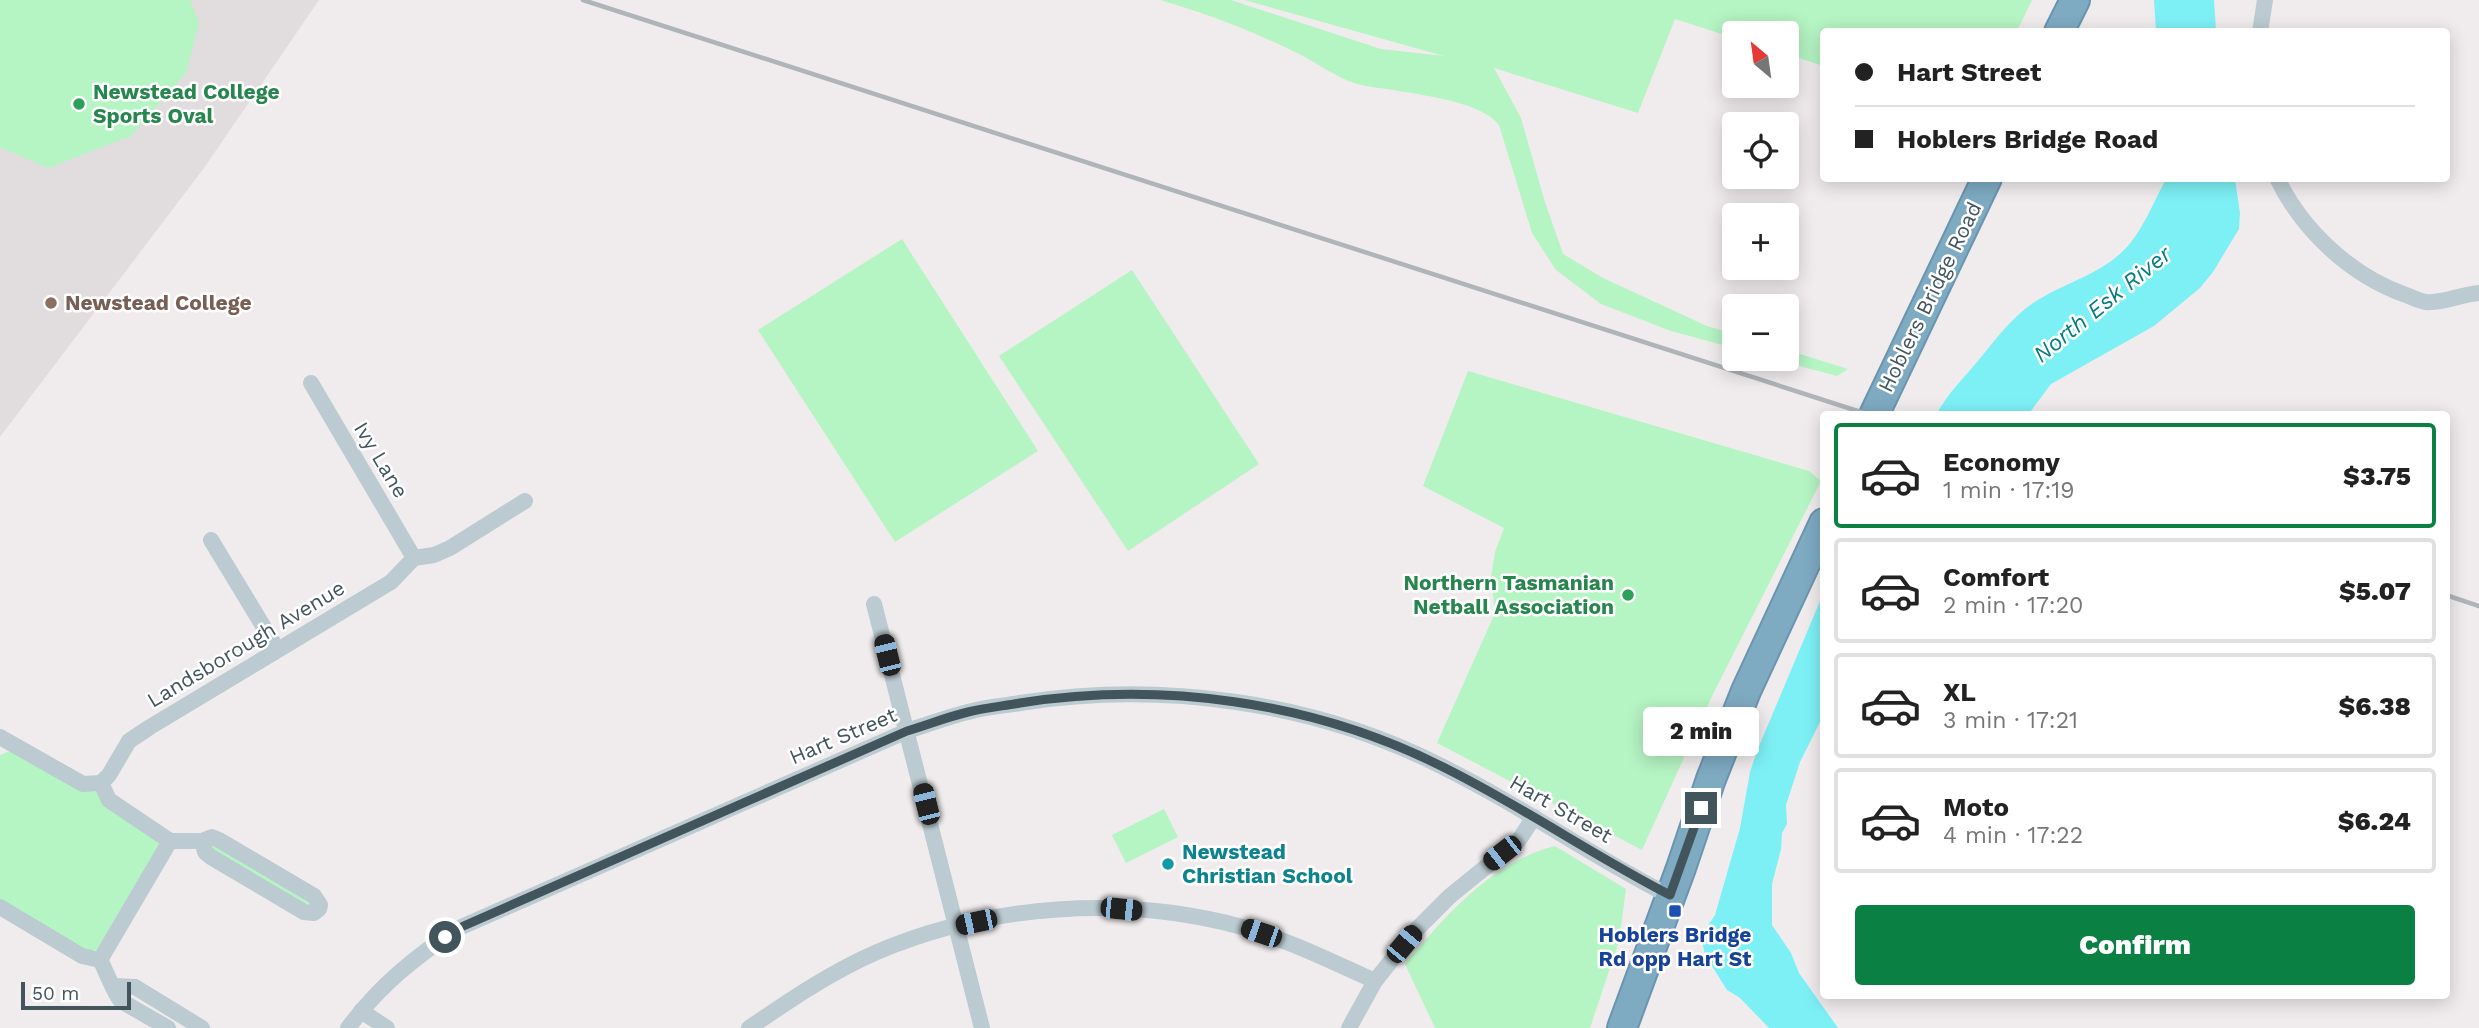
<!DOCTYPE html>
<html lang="en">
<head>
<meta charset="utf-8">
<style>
	body { margin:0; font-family:"Work Sans",sans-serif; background:#f6f6f6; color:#222; height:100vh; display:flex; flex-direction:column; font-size:26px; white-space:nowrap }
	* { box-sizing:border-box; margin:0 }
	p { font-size:23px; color:#767676 }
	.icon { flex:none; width:38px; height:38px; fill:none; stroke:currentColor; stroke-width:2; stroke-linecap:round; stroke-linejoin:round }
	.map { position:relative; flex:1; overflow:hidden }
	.panel { position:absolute; left:1820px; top:411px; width:630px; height:588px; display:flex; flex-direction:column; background:#fff; border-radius:7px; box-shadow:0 4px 18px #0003 }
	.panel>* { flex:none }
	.top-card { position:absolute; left:1820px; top:28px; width:630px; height:154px; border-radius:7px; box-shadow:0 4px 18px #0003; display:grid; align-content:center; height:154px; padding:0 35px; background:#fff }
	.needle { width:46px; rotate:331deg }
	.controls { position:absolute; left:1722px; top:21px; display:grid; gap:14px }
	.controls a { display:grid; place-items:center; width:77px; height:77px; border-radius:7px; background:#fff; box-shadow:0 4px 18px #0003; font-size:35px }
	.scale { position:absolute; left:21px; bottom:18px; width:110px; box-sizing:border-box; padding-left:7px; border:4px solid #43555c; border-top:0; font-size:19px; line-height:24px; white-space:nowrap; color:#43555c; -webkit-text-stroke:5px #fff; paint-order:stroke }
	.end { position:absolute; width:32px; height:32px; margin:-16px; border:9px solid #43555c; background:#fff; box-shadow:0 0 0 4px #fff }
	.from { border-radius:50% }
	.bubble { position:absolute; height:49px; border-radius:7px; background:#fff; box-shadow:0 4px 18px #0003; font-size:23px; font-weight:800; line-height:49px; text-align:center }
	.car { position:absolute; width:21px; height:42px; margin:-21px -10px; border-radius:9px; box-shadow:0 0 5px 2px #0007; background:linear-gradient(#222 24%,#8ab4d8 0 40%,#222 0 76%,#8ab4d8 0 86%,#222 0) }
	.top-card b { display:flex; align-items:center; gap:24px; height:66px; font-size:26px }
	.top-card b+b { border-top:2px solid #e0e0e0 }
	.top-card i { width:18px; height:18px; background:#222 }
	ul { padding:12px 0 0; list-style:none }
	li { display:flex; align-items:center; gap:21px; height:105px; margin:0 14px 10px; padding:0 21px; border:4px solid #e0e0e0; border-radius:7px }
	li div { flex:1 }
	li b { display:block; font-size:26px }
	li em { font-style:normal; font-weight:800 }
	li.selected { border-color:#0b8043 }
	li>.icon { width:63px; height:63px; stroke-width:1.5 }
	.action { display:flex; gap:14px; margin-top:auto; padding:14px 35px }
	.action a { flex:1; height:80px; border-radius:7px; background:#0b8043; color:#fff; font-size:28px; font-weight:800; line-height:80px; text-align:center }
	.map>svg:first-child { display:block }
	.education { fill:#e1dddf }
	.green { fill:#b5f4c3 }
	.water { fill:#7df0f6 }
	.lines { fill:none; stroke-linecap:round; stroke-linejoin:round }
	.highway-casing { stroke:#6a95ae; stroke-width:32 }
	.street { stroke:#bbcbd1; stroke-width:16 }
	.highway { stroke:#7eaac2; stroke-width:28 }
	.rail { stroke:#aeb4b8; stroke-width:4.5 }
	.route { stroke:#43555c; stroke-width:9 }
	.leisure-dot { fill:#2e9e5b; stroke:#fff; stroke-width:2.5 }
	.education-dot { fill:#8d6e63; stroke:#fff; stroke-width:2.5 }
	.culture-dot { fill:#0f9aa8; stroke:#fff; stroke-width:2.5 }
	.transit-dot { fill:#1a4fb4; stroke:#fff; stroke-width:2.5 }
	.labels { text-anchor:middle; stroke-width:5; stroke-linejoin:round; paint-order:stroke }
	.leisure-label { font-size:21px; font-weight:bold; fill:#27864d; stroke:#fff; text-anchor:start }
	.street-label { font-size:21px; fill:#43555c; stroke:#fff }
	.education-label { font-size:21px; font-weight:bold; fill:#785e54; stroke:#fff; text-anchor:start }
	.culture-label { font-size:21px; font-weight:bold; fill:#0d838f; stroke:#fff; text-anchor:start }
	.transit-label { font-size:21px; font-weight:bold; fill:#164399; stroke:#fff }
	.water-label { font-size:23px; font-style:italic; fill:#057c82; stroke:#fff }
</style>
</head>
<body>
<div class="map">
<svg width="2479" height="1028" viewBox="0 0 2479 1028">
	<rect width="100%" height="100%" fill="#f0eced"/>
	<!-- education -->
	<polygon class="education" points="0,0 319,0 204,168 0,437"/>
	<!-- green -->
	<g class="green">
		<polygon points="0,0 190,0 199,23 186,73 131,136 48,168 0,147"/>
		<path d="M1160 0H1231L1381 49 1444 56 1244 0H2032L2017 31 1824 32 1823 66 1787 54V33H1734V38L1675 19 1638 113 1494 68 1521 118 1544 199 1563 254 1603 278 1707 326 1734 334V348L1671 331 1601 304 1556 270 1532 233 1499 125C1479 97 1392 92 1357 84 1336 78 1315 61 1295 52 1252 31 1206 13 1160 0Z"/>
		<polygon points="902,239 1038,451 895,542 758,330"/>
		<polygon points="1132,270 1259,464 1128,551 999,356"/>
		<polygon points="1787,350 1848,369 1837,376 1773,359 1787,359"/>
		<polygon points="1468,371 1809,471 1821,481 1713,694 1642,850 1437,743 1495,613 1491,577 1495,552 1504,528 1423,486"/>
		<polygon points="10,751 98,793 160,843 97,950 90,951 83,948 0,899 0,755"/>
		<polygon points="1164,809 1178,837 1126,863 1112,835"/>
		<polygon points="211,843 311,903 305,905 211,849"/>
		<path d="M1555 846 1626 889 1619 941 1590 1028H1435L1405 964C1444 917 1493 861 1555 846Z"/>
	</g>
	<!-- water -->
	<g class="water">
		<polygon points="2154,0 2214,0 2216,31 2156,31"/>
		<path d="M2166 179H2235L2240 213 2239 229 2213 272 2200 288 2154 326 2051 384 2028 415H1936C1948 392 1966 376 1982 356 2000 334 2018 310 2043 297 2069 282 2100 273 2122 252 2141 235 2154 201 2166 179Z"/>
		<polygon points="1823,594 1823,716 1800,762 1786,805 1787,824 1782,833 1781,849 1772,884 1772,925 1791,953 1799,973 1838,1028 1769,1028 1740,998 1727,990 1705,955 1701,936 1715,915 1740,828 1750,772 1757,751"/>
	</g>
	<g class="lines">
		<!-- highway casing -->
		<g class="highway-casing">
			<g id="highway">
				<polyline points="2059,32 2075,0"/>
				<polyline points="1874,415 1987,178"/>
				<polyline points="1622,1028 1681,868 1711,779 1746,691 1824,523"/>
			</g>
		</g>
		<!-- street -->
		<g class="street">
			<polyline points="2260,32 2265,0"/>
			<path d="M2277 178C2302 230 2351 276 2406 295 2412 297 2419 301 2426 302 2442 304 2462 294 2479 293"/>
			<polyline points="311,383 414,558"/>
			<polyline points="211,540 277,649"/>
			<polyline points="874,604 982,1028"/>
			<polyline points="0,737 83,784 101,783 109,775 129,741 150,727 391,582 414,558 434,555 450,548 525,501"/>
			<polyline points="170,841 202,841 212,837 219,840 314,896 320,905 319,909 314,913 304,912 211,857 205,852 202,841"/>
			<polyline points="0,907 82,956 100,960 170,841 109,800 101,783"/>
			<path d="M100 960C106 970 114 994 121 1001L168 1028"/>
			<polyline points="114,986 135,987 202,1028"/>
			<polyline points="361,1011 387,1028"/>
			<path d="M348 1028C380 985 415 957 459 928L907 731C927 725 947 717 968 712 984 707 1003 706 1020 703 1160 681 1312 701 1439 765 1519 804 1591 856 1670 896"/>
			<path d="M749 1028C790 1000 831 972 877 952 990 904 1124 895 1242 927 1289 940 1332 962 1375 981"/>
			<polyline points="1349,1028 1375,981 1414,932 1450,896 1519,840 1534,817"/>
		</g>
		<!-- highway -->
		<use href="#highway" class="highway"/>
		<!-- rail -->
		<g class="rail">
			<polyline points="583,0 1870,415"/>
			<polyline points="2446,595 2479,606"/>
		</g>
	</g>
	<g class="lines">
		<!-- route -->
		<path class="route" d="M445 937 459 928 907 731C927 725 947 717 968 712 984 708 1003 706 1020 703 1160 681 1311 701 1439 765 1519 804 1592 855 1670 895L1701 808"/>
	</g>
	<!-- markers -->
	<g class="leisure-dot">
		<circle cx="79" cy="104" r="7"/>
		<circle cx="1628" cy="595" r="7"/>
	</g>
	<circle class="education-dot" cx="51" cy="303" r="7"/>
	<circle class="culture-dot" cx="1168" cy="864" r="7"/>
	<rect class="transit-dot" x="1668" y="904" width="14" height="14" rx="3.5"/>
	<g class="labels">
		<!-- leisure labels -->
		<g class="leisure-label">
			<text x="93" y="99">Newstead College<tspan x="93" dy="24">Sports Oval</tspan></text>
			<text x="1614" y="590" text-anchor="end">Northern Tasmanian<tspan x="1614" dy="24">Netball Association</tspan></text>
		</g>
		<!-- street labels -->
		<g class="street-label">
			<text transform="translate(1930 297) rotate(-64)" y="7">Hoblers Bridge Road</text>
			<text transform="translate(381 460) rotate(59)" y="7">Ivy Lane</text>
			<text transform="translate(246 644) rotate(-31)" y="7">Landsborough Avenue</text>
			<text transform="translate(843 736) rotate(-23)" y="7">Hart Street</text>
			<text transform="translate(1561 809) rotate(30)" y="7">Hart Street</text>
		</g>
		<!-- education labels -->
		<g class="education-label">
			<text x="65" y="310">Newstead College</text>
		</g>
		<!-- culture labels -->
		<g class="culture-label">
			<text x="1182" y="859">Newstead<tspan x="1182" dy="24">Christian School</tspan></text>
		</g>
		<!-- transit labels -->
		<g class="transit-label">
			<text x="1675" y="942">Hoblers Bridge<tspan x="1675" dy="24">Rd opp Hart St</tspan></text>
		</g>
		<!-- water labels -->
		<g class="water-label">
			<text transform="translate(2102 304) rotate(-39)" y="8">North Esk River</text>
		</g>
	</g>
</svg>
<div class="controls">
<a><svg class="needle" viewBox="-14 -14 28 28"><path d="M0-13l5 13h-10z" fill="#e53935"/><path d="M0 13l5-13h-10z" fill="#767676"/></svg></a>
<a><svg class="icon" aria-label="locate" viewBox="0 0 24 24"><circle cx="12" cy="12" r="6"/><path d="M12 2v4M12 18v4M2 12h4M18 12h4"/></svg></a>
<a>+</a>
<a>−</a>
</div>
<div class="scale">50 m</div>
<i class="end from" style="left:445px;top:937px"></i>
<i class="end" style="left:1701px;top:808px"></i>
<div class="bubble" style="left:1643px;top:707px;width:116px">2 min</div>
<i class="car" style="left:887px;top:655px;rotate:346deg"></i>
<i class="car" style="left:926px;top:804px;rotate:346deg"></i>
<i class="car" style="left:1502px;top:853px;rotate:232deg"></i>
<i class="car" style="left:1121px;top:909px;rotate:96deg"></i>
<i class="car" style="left:976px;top:922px;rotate:258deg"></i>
<i class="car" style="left:1261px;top:933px;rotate:289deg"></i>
<i class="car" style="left:1404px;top:944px;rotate:40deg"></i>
<div class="top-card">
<b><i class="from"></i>Hart Street</b>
<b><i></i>Hoblers Bridge Road</b>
</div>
<section class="panel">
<ul>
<li class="selected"><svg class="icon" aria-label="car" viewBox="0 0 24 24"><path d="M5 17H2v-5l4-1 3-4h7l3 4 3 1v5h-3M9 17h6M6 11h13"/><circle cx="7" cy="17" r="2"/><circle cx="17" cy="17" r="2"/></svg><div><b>Economy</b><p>1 min · 17:19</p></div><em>$3.75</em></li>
<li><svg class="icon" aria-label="car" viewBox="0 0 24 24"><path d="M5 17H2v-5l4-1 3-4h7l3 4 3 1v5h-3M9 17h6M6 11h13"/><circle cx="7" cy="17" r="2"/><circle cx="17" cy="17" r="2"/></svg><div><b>Comfort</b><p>2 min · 17:20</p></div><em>$5.07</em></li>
<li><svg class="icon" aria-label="car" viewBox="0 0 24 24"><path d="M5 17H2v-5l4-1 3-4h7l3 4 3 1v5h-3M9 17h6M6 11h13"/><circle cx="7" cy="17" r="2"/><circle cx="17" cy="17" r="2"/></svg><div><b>XL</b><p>3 min · 17:21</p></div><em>$6.38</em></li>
<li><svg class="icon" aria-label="car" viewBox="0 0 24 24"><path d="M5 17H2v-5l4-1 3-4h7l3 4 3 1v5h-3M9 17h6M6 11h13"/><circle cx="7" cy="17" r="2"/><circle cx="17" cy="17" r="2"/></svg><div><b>Moto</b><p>4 min · 17:22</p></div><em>$6.24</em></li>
</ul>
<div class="action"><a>Confirm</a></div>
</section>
</div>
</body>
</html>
